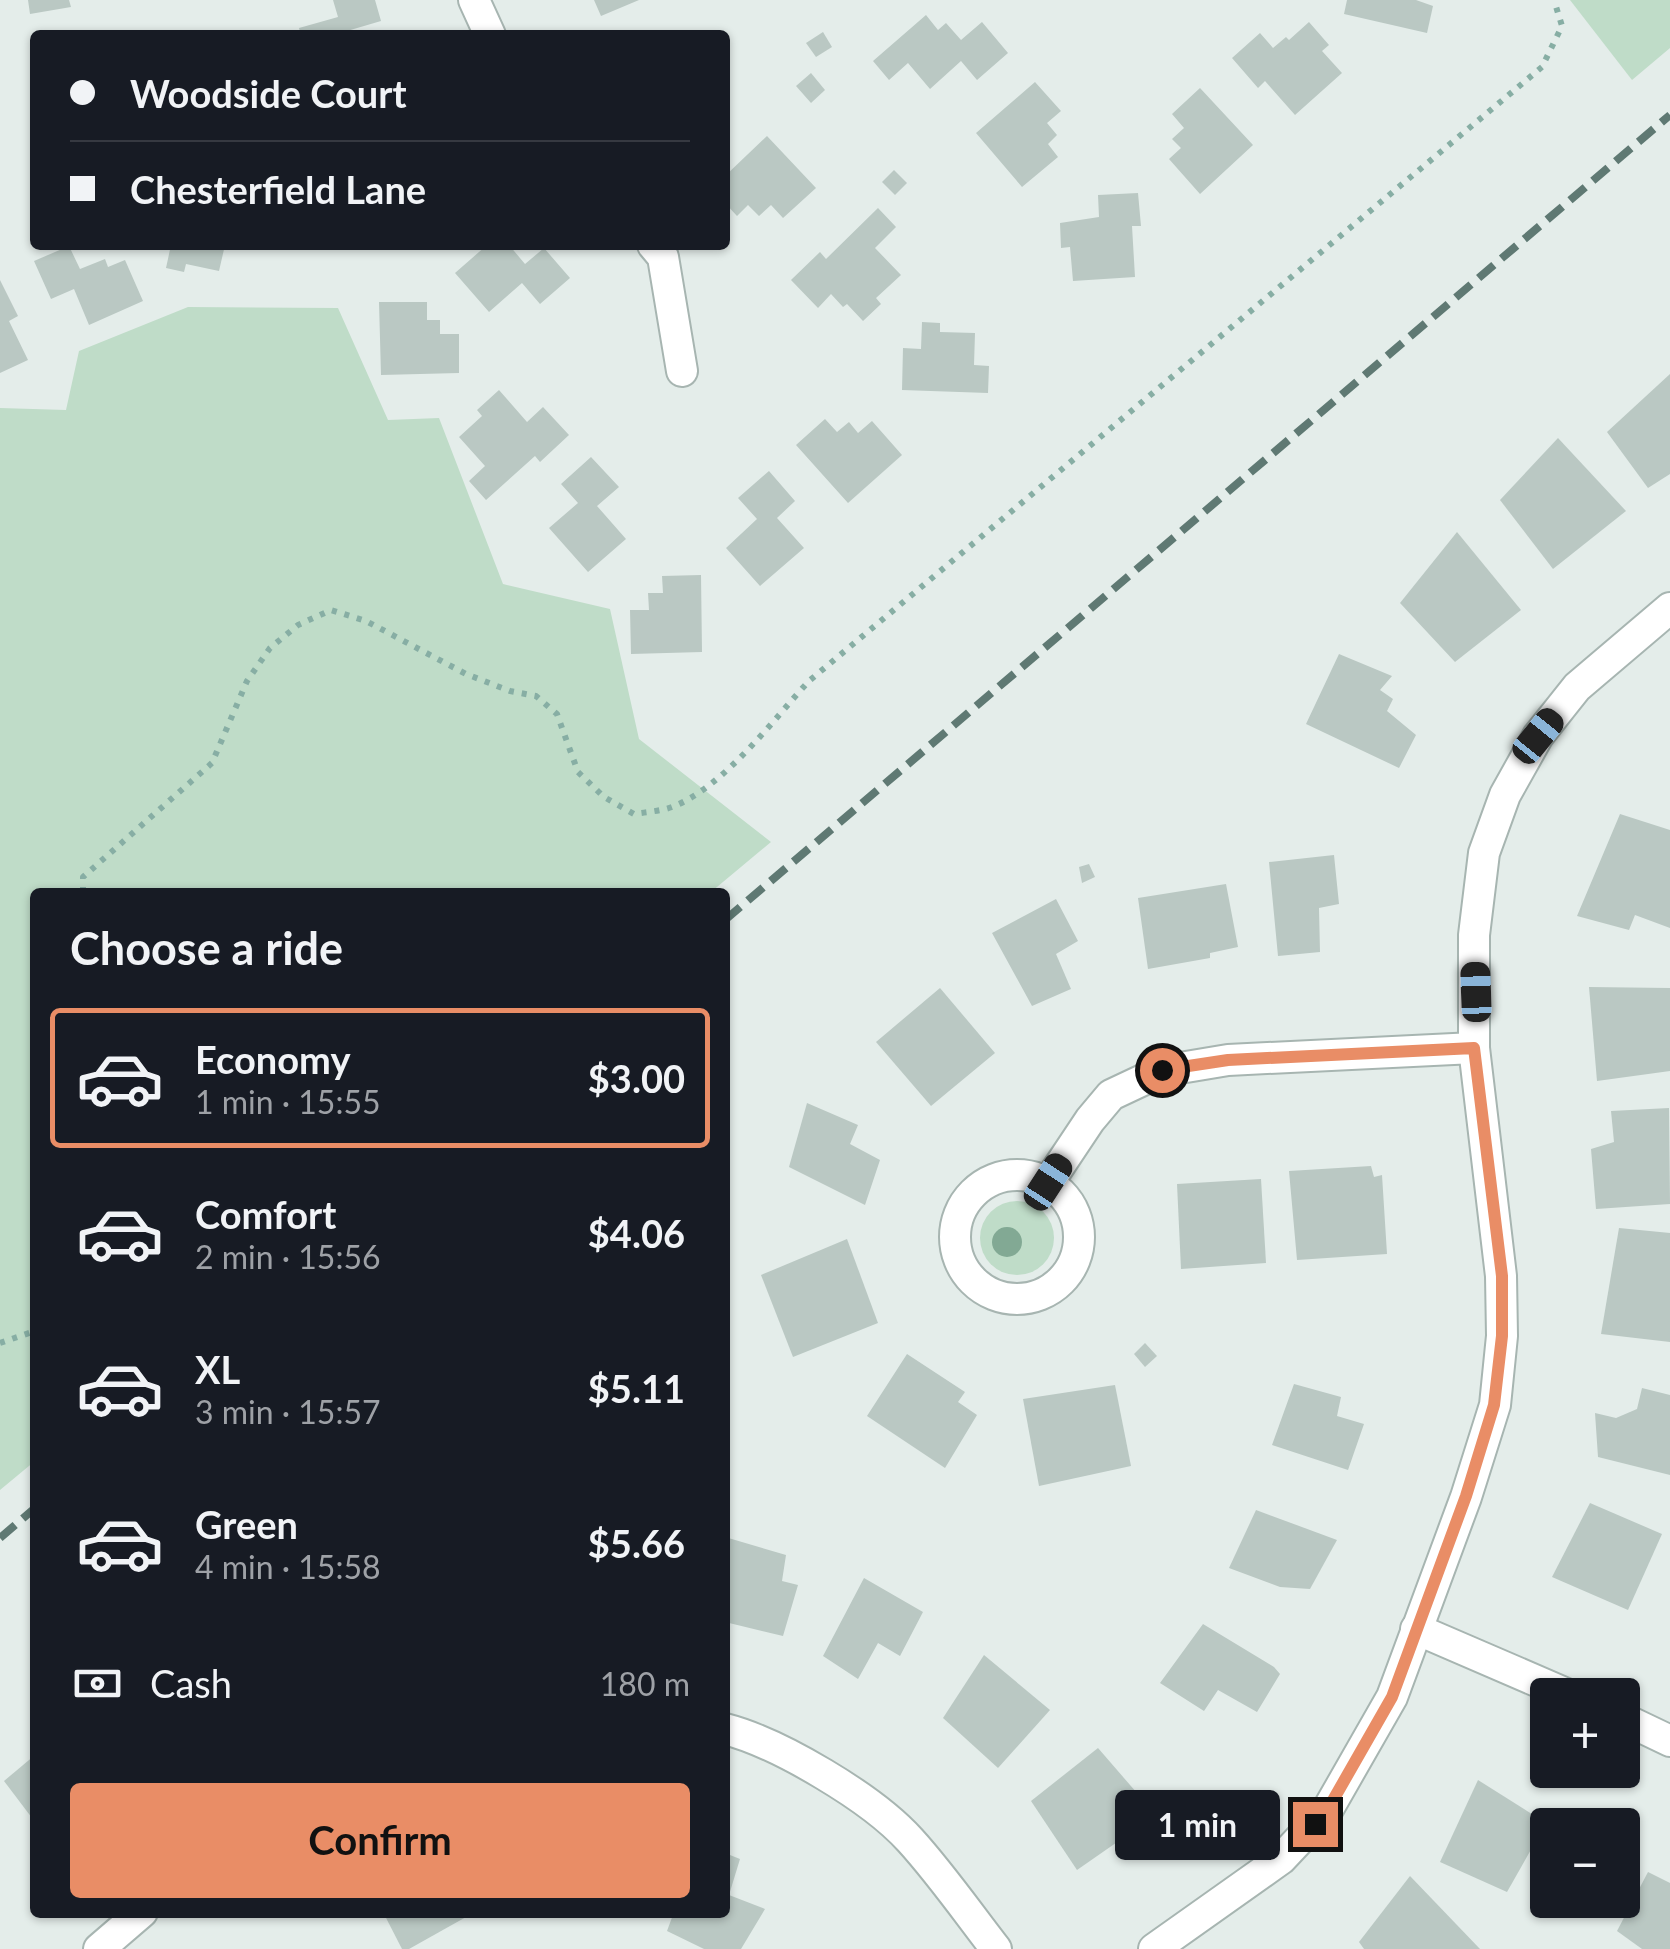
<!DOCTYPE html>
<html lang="en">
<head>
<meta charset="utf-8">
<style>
	body { margin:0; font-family:Lato,sans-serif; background:#20242c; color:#f1f3f6; height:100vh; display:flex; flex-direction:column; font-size:38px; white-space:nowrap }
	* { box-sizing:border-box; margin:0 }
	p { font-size:32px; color:#9ea1a6 }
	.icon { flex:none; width:55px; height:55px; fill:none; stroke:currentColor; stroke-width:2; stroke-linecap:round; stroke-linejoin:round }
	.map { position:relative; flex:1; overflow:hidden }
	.details { position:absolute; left:30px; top:888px; width:700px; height:1030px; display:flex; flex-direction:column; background:#171b24; border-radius:10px; box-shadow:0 2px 8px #0004 }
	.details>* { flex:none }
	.top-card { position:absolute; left:30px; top:30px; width:700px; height:220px; border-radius:10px; box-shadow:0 2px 8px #0004; display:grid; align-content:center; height:220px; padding:0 40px; background:#171b24 }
	.fabs { position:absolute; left:1530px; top:1678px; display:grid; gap:20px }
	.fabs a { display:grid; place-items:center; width:110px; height:110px; border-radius:10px; background:#171b24; box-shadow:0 2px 8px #0004; font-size:50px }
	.end { position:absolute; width:45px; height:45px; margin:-22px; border:12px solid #e98d66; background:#111; box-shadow:0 0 0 5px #111 }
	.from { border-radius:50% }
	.bubble { position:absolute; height:70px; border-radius:10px; background:#171b24; box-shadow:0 2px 8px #0004; font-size:32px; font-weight:700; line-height:70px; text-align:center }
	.car { position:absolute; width:30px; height:60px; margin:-30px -15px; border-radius:12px; box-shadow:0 0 8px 2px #0007; background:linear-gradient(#222 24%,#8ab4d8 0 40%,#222 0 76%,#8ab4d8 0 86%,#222 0) }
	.top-card b { display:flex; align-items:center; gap:35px; height:95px; font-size:38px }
	.top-card b+b { border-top:2px solid #363941 }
	.top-card i { width:25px; height:25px; background:#f1f3f6 }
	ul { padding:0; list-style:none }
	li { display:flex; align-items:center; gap:30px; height:140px; margin:0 20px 15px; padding:0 20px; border:5px solid transparent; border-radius:10px }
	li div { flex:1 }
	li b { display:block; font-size:38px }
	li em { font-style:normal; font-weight:700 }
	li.active { border-color:#e98d66 }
	li>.icon { width:90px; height:90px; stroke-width:1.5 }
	h2 { padding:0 40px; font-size:45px; line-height:120px }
	.pay { display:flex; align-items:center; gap:25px; height:110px; padding:0 40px; font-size:38px }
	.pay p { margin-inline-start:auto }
	.cta { display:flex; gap:20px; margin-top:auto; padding:20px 40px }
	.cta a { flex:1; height:115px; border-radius:10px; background:#e98d66; color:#111; font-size:40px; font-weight:700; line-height:115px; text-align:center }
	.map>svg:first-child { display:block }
	.green { fill:#bfdcc8 }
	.building { fill:#bac8c3 }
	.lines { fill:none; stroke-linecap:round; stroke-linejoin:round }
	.street-casing { stroke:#a7b5b1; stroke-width:34 }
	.path { stroke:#87aea4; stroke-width:6; stroke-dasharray:5 8; stroke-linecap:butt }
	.street { stroke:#fff; stroke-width:30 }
	.rail { stroke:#5f7973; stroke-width:8; stroke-dasharray:20 10; stroke-linecap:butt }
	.tree { fill:#82a994 }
	.route { stroke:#e98d66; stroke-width:12 }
</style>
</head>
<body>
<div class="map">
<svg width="1670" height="1949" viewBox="0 0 1670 1949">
	<rect width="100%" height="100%" fill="#e4edea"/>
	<!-- green -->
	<g class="green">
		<polygon points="1570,0 1670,0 1670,48 1632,80"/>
		<polygon points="188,307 338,308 388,420 439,418 503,584 610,609 639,739 771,842 711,892 35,892 35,1461 0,1490 0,408 66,410 79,351"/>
		<circle cx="1017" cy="1238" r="37"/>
	</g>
	<!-- building -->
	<g class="building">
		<polygon points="28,0 69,0 71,7 30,14"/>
		<polygon points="333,0 375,0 381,21 347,31 348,35 301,35 299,28 338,17"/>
		<polygon points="594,0 639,0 601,16"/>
		<polygon points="1347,0 1416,0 1433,6 1427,33 1344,14"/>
		<polygon points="926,15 938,30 946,23 961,40 982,22 1008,53 977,80 961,61 930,89 908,63 889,80 873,61"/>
		<polygon points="1309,22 1329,45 1322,51 1342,73 1295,115 1265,81 1258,88 1232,58 1260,33 1273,48 1286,37 1289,40"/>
		<polygon points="823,32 832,47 816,57 806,43"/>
		<polygon points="811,73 825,90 811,103 796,86"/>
		<polygon points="1035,82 1061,111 1047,123 1057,135 1048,144 1058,157 1022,187 976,133"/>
		<polygon points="1200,88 1253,145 1200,194 1169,159 1181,148 1172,139 1184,128 1172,114"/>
		<polygon points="767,136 816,188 783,218 771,205 759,216 748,205 737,216 725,203 725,176"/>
		<polygon points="894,170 907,183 895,195 882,182"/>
		<polygon points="1138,193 1141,226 1132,226 1135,277 1073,281 1070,247 1061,248 1060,223 1099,217 1098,195"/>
		<polygon points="878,208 896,227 875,248 901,275 876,298 881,304 863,321 847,304 843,307 831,294 818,308 791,280 820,252 826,259"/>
		<polygon points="171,245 225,245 219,271 186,264 184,272 166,268"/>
		<polygon points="487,245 509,245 525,264 544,248 570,278 540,304 522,283 489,312 455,273"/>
		<polygon points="69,246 80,269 105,259 108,267 125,260 143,301 89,325 74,289 51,299 34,261"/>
		<polygon points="0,280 18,316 9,321 28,360 0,373"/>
		<polygon points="379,302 427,302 427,320 440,320 440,334 459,334 459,373 381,375"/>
		<polygon points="922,322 940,323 940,332 975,333 974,365 989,366 988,393 902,390 903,348 921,349"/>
		<polygon points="1670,374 1670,474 1648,488 1607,432"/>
		<polygon points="499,390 527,422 543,407 569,435 540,462 535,456 486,500 469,481 485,466 459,437 482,416 477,410"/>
		<polygon points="825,419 837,432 849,422 858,433 872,421 902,455 848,503 796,445"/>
		<polygon points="1558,438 1626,511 1553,569 1500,500"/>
		<polygon points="591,457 619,487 597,506 626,539 588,572 549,528 578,503 561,484"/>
		<polygon points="769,471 795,501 777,518 804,548 760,586 726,548 757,519 738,498"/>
		<polygon points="1457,532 1521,610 1455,662 1400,603"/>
		<polygon points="701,575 702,652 631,654 630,610 649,610 648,593 663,593 662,576"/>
		<polygon points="1339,654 1392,676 1380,690 1393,699 1387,711 1416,735 1399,768 1306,724"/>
		<polygon points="1620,814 1670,830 1670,928 1635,915 1629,930 1577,916"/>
		<polygon points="1334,855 1339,904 1319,908 1320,952 1278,956 1269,862"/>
		<polygon points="1089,864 1095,877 1082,883 1079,867"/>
		<polygon points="1226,884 1238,947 1210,953 1210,958 1148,969 1138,898"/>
		<polygon points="1056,899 1078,941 1056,954 1071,989 1032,1006 992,933"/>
		<polygon points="1589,987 1670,988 1670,1071 1597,1081"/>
		<polygon points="940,988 995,1053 931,1106 876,1042"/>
		<polygon points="807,1103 858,1125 850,1144 880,1160 865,1205 789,1167"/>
		<polygon points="1669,1108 1670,1204 1596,1209 1591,1149 1614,1142 1611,1111"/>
		<polygon points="1371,1166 1374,1177 1382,1175 1387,1254 1297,1260 1289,1171"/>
		<polygon points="1261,1179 1266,1263 1181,1269 1177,1184"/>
		<polygon points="1619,1228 1670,1233 1670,1342 1601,1334"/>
		<polygon points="847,1239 878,1323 793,1357 761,1275"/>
		<polygon points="1145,1343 1157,1356 1145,1367 1134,1354"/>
		<polygon points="907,1354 965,1392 958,1402 977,1415 945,1468 867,1416"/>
		<polygon points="1294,1384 1341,1397 1337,1416 1364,1424 1348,1470 1272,1445"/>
		<polygon points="1115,1385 1131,1466 1039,1486 1023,1399"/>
		<polygon points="1642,1388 1670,1395 1670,1475 1598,1457 1595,1413 1616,1418 1637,1409"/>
		<polygon points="1590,1503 1662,1534 1628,1610 1552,1577"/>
		<polygon points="1256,1510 1337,1540 1310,1589 1280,1587 1229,1568"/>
		<polygon points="725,1537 786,1555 782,1581 798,1585 783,1636 725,1622"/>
		<polygon points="864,1578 923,1612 900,1656 878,1643 858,1679 823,1656"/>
		<polygon points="1203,1624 1274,1667 1280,1674 1257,1712 1218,1690 1204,1711 1160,1683"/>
		<polygon points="984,1655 1050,1710 998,1768 943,1718"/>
		<polygon points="1098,1748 1156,1815 1077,1870 1031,1801"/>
		<polygon points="35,1755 35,1816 32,1818 4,1781"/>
		<polygon points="1478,1780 1546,1823 1507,1892 1440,1862"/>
		<polygon points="725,1853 740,1859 729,1895 765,1909 741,1949 704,1949 667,1931 674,1912 725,1912"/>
		<polygon points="1648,1872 1670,1883 1670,1949 1642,1949 1617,1931"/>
		<polygon points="1410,1876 1480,1949 1364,1949 1359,1942"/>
		<polygon points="383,1912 475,1912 409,1949 402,1949"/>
	</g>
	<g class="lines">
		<!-- street casing -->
		<g class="street-casing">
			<g id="street">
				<polyline points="474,0 490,35"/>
				<polyline points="653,245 663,257 682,371"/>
				<circle cx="1017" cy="1237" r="62"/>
				<polyline points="1048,1183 1090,1120 1111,1095 1162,1071 1228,1060 1474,1048"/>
				<polyline points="1416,1629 1569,1695"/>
				<polyline points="1622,1718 1670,1741"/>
				<path d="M725 1729C779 1743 872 1798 910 1840 941 1874 968 1913 996 1949"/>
				<polyline points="99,1949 142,1912"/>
				<polyline points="1154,1949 1281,1859 1328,1809 1392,1697 1466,1497 1495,1405 1502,1336 1501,1276 1474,1048 1474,935 1484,853 1505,795 1538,736 1577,687 1670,608"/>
			</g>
		</g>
		<!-- path -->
		<g class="path">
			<path d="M83 892V877L212 763 247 681 270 648 298 625 331 610 366 621 466 674 510 691 536 696 557 714 578 772 604 797 634 814C647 812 661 811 672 807 724 787 772 721 809 681L1542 67 1562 26 1554 0"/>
			<polyline points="0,1343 35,1331"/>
		</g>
		<!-- street -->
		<use href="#street" class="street"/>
		<!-- rail -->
		<g class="rail">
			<polyline points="725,920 1670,115"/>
			<polyline points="0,1538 35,1508"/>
		</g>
	</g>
	<!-- trees -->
	<circle class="tree" cx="1007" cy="1242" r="15"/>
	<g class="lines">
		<!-- route -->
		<polyline class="route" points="1162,1070 1228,1060 1474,1048 1502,1276 1502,1336 1494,1405 1466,1496 1392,1697 1328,1809 1315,1824"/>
	</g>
</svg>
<div class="fabs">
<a>+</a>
<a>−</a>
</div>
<i class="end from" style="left:1162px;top:1070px"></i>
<i class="end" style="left:1315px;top:1824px"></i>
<div class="bubble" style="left:1115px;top:1790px;width:165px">1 min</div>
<i class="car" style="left:1538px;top:736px;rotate:39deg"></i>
<i class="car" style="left:1476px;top:992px;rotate:358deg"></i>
<i class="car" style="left:1048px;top:1182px;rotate:33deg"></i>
<div class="top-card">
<b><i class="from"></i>Woodside Court</b>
<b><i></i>Chesterfield Lane</b>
</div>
<section class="details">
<h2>Choose a ride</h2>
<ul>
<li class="active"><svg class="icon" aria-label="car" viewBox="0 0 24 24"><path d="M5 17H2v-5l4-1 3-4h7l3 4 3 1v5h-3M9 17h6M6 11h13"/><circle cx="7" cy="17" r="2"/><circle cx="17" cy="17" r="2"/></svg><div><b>Economy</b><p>1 min · 15:55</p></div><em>$3.00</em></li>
<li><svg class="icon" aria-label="car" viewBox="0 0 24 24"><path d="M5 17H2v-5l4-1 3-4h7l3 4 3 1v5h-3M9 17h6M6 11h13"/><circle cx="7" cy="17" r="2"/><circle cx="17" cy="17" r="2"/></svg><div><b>Comfort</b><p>2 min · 15:56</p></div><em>$4.06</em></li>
<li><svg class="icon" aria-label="car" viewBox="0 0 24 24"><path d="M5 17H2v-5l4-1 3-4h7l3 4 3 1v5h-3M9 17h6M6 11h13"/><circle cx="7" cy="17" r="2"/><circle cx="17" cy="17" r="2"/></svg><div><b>XL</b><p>3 min · 15:57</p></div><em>$5.11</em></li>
<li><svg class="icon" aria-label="car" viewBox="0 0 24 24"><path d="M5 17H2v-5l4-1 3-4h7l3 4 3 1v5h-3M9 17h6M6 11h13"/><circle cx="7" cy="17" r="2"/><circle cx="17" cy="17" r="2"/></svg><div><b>Green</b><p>4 min · 15:58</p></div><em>$5.66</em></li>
</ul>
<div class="pay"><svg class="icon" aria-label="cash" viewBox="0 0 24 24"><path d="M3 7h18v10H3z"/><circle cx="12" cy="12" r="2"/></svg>Cash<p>180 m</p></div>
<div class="cta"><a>Confirm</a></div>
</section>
</div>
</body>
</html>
